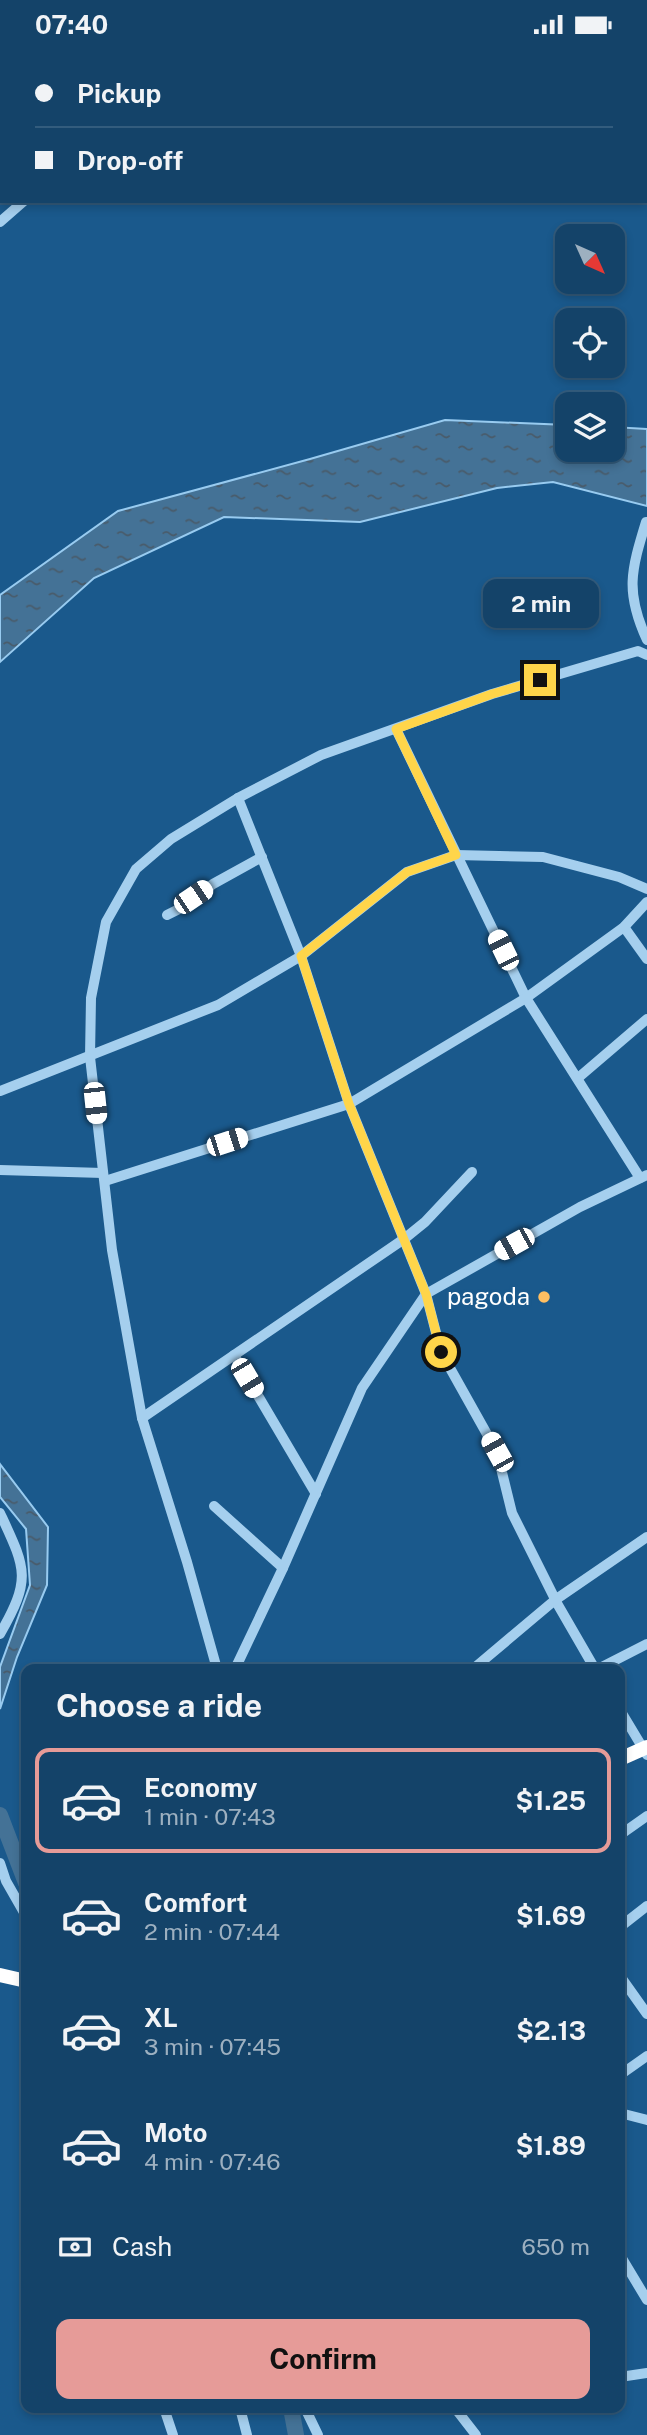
<!DOCTYPE html>
<html lang="en">
<head>
<meta charset="utf-8">
<style>
	body { margin:0; font-family:"Public Sans",sans-serif; background:#214e71; color:#f1f3f6; height:100vh; display:flex; flex-direction:column; font-size:26px; white-space:nowrap }
	* { box-sizing:border-box; margin:0 }
	p { font-size:23px; color:#9db0c0 }
	.icon { flex:none; width:38px; height:38px; fill:none; stroke:currentColor; stroke-width:2; stroke-linecap:round; stroke-linejoin:round }
	.map { position:relative; flex:1; overflow:hidden }
	.side { position:absolute; left:21px; top:1615px; width:604px; height:749px; display:flex; flex-direction:column; background:#144369; border-radius:14px; box-shadow:0 4px 10px #0003,0 0 0 2px #335c7d }
	.side>* { flex:none }
	.guide { position:absolute; left:0px; top:0px; width:648px; height:154px; box-shadow:0 4px 10px #0003,0 0 0 2px #335c7d; display:grid; align-content:center; height:154px; padding:0 35px; background:#144369 }
	.needle { width:46px; rotate:135deg }
	.tools { position:absolute; left:555px; top:175px; display:grid; gap:14px }
	.tools a { display:grid; place-items:center; width:70px; height:70px; border-radius:14px; background:#144369; box-shadow:0 4px 10px #0003,0 0 0 2px #335c7d; font-size:35px }
	.end { position:absolute; width:32px; height:32px; margin:-16px; border:9px solid #ffd54a; background:#111; box-shadow:0 0 0 4px #111 }
	.from { border-radius:50% }
	.bubble { position:absolute; height:49px; border-radius:14px; background:#144369; box-shadow:0 4px 10px #0003,0 0 0 2px #335c7d; font-size:23px; font-weight:700; line-height:49px; text-align:center }
	.car { position:absolute; width:21px; height:42px; margin:-21px -10px; border-radius:9px; box-shadow:0 0 5px 2px #0007; background:linear-gradient(#fff 24%,#345 0 40%,#fff 0 76%,#345 0 86%,#fff 0) }
	.guide b { display:flex; align-items:center; gap:24px; height:66px; font-size:26px }
	.guide b+b { border-top:2px solid #335c7d }
	.guide i { width:18px; height:18px; background:#f1f3f6 }
	ul { padding:0; list-style:none }
	li { display:flex; align-items:center; gap:21px; height:105px; margin:0 14px 10px; padding:0 21px; border:4px solid transparent; border-radius:14px }
	li div { flex:1 }
	li b { display:block; font-size:26px }
	li em { font-style:normal; font-weight:700 }
	li.selected { border-color:#e69b98 }
	li>.icon { width:63px; height:63px; stroke-width:1.5 }
	h2 { padding:0 35px; font-size:32px; line-height:84px }
	.pay { display:flex; align-items:center; gap:18px; height:77px; padding:0 35px; font-size:26px }
	.pay p { margin-inline-start:auto }
	.button { display:flex; gap:14px; margin-top:auto; padding:14px 35px }
	.button a { flex:1; height:80px; border-radius:14px; background:#e69b98; color:#111; font-size:28px; font-weight:700; line-height:80px; text-align:center }
	.status { display:flex; justify-content:space-between; align-items:center; height:49px; padding:0 35px; background:#144369; direction:ltr }
	.status svg { height:19px; fill:currentColor }
	.map>svg:first-child { display:block }
	.water { fill:url(#water-ripples); stroke:#98cbf0; stroke-width:2 }
	.lines { fill:none; stroke-linecap:round; stroke-linejoin:round }
	.river { stroke:#447296; stroke-width:16 }
	.minor { stroke:#a5cfee; stroke-width:10 }
	.highway { stroke:#fff; stroke-width:14 }
	.route { stroke:#ffd54a; stroke-width:9 }
	.poi-dot { fill:#ffbf62; stroke:#1a598c; stroke-width:2.5 }
	.labels { text-anchor:middle; stroke-width:6; stroke-linejoin:round; paint-order:stroke }
	.poi-label { font-size:24px; fill:#fff; stroke:#1a598c; text-anchor:end }
</style>
</head>
<body>
<div class="status"><b>07:40</b><svg viewBox="0 0 49 12"><path d="M0 12V9h3v3zM5 12V6h3v6zM10 12V3h3v9zM15 12V0h3v12zM26 1h20v11H26zM47 4h2v5h-2z"/></svg></div>
<div class="map">
<svg width="647" height="2386" viewBox="0 0 647 2386">
	<defs>
		<pattern id="water-ripples" width="26" height="14" patternUnits="userSpaceOnUse" patternTransform="scale(1.75)"><rect width="26" height="14" fill="#447296"/><path d="M2 4q2-2 4 0t4 0M15 11q2-2 4 0t4 0" fill="none" stroke="#495b6a"/></pattern>
	</defs>
	<rect width="100%" height="100%" fill="#1a598c"/>
	<!-- water -->
	<g class="water">
		<polygon points="445,371 567,376 567,401 612,401 613,378 647,380 647,457 553,433 497,439 360,473 224,468 94,529 0,613 0,546 118,462 310,410"/>
		<polygon points="0,1415 48,1478 47,1536 17,1608 0,1660 0,1618 30,1536 26,1480 0,1448"/>
	</g>
	<g class="lines">
		<!-- river -->
		<g class="river">
			<polyline points="0,1766 26,1834"/>
			<polyline points="291,2359 296,2386"/>
		</g>
		<!-- minor -->
		<g class="minor">
			<polyline points="262,2 264,0"/>
			<polyline points="0,173 24,152"/>
			<path d="M646 473C631 522 625 543 647 591"/>
			<polyline points="396,680 526,949 640,1129"/>
			<polyline points="238,749 301,907 349,1055 426,1245 441,1303 497,1403 512,1464 558,1556 595,1620"/>
			<polyline points="167,866 183,858 213,835 262,808"/>
			<polyline points="624,878 647,910"/>
			<polyline points="578,1029 647,970"/>
			<polyline points="0,1042 218,956 301,907 407,823 456,806 543,808 619,828 647,840"/>
			<polyline points="0,1121 103,1124"/>
			<polyline points="105,1132 349,1055 526,949 624,878 647,853"/>
			<polyline points="234,1306 316,1445"/>
			<polyline points="142,1369 404,1190 425,1173 472,1123"/>
			<polyline points="214,1457 283,1519"/>
			<path d="M0 1464C26 1520 32 1529 0 1585"/>
			<polyline points="217,1620 187,1513 142,1369 112,1201 90,1008 91,949 106,873 136,820 171,790 238,749 321,706 492,645 638,602 647,606"/>
			<polyline points="235,1620 283,1519 362,1339 426,1245 580,1158 647,1126"/>
			<polyline points="473,1620 555,1551 647,1488"/>
			<polyline points="598,1620 647,1595"/>
			<polyline points="620,1661 647,1706"/>
			<polyline points="620,1786 647,1767"/>
			<polyline points="0,1814 6,1832 26,1867"/>
			<polyline points="620,1878 647,1857"/>
			<polyline points="620,1927 647,1965"/>
			<polyline points="620,2026 647,2007"/>
			<polyline points="620,2064 647,2071"/>
			<polyline points="620,2206 647,2251"/>
			<polyline points="620,2328 647,2324"/>
			<polyline points="164,2359 173,2386"/>
			<polyline points="240,2359 247,2386"/>
			<polyline points="305,2359 318,2386"/>
			<polyline points="455,2359 476,2386"/>
		</g>
		<!-- highway -->
		<g class="highway">
			<polyline points="620,1710 647,1698"/>
			<polyline points="0,1926 26,1932"/>
		</g>
	</g>
	<g class="lines">
		<!-- route -->
		<polyline class="route" points="441,1303 426,1245 349,1055 301,907 407,823 456,806 396,680 492,645 540,631"/>
	</g>
	<!-- markers -->
	<circle class="poi-dot" cx="544" cy="1248" r="7"/>
	<g class="labels">
		<!-- poi labels -->
		<g class="poi-label">
			<text x="530" y="1256">pagoda</text>
		</g>
	</g>
</svg>
<div class="tools">
<a><svg class="needle" viewBox="-14 -14 28 28"><path d="M0-13l5 13h-10z" fill="#e53935"/><path d="M0 13l5-13h-10z" fill="#9db0c0"/></svg></a>
<a><svg class="icon" aria-label="locate" viewBox="0 0 24 24"><circle cx="12" cy="12" r="6"/><path d="M12 2v4M12 18v4M2 12h4M18 12h4"/></svg></a>
<a><svg class="icon" aria-label="layers" viewBox="0 0 24 24"><path d="M12 4l9 5-9 5-9-5zM3 14l9 5 9-5"/></svg></a>
</div>
<i class="end from" style="left:441px;top:1303px"></i>
<i class="end" style="left:540px;top:631px"></i>
<div class="bubble" style="left:483px;top:530px;width:116px">2 min</div>
<i class="car" style="left:193px;top:848px;rotate:56deg"></i>
<i class="car" style="left:503px;top:901px;rotate:334deg"></i>
<i class="car" style="left:95px;top:1054px;rotate:174deg"></i>
<i class="car" style="left:227px;top:1093px;rotate:72deg"></i>
<i class="car" style="left:514px;top:1195px;rotate:241deg"></i>
<i class="car" style="left:247px;top:1329px;rotate:149deg"></i>
<i class="car" style="left:497px;top:1403px;rotate:331deg"></i>
<div class="guide">
<b><i class="from"></i>Pickup</b>
<b><i></i>Drop-off</b>
</div>
<section class="side">
<h2>Choose a ride</h2>
<ul>
<li class="selected"><svg class="icon" aria-label="car" viewBox="0 0 24 24"><path d="M5 17H2v-5l4-1 3-4h7l3 4 3 1v5h-3M9 17h6M6 11h13"/><circle cx="7" cy="17" r="2"/><circle cx="17" cy="17" r="2"/></svg><div><b>Economy</b><p>1 min · 07:43</p></div><em>$1.25</em></li>
<li><svg class="icon" aria-label="car" viewBox="0 0 24 24"><path d="M5 17H2v-5l4-1 3-4h7l3 4 3 1v5h-3M9 17h6M6 11h13"/><circle cx="7" cy="17" r="2"/><circle cx="17" cy="17" r="2"/></svg><div><b>Comfort</b><p>2 min · 07:44</p></div><em>$1.69</em></li>
<li><svg class="icon" aria-label="car" viewBox="0 0 24 24"><path d="M5 17H2v-5l4-1 3-4h7l3 4 3 1v5h-3M9 17h6M6 11h13"/><circle cx="7" cy="17" r="2"/><circle cx="17" cy="17" r="2"/></svg><div><b>XL</b><p>3 min · 07:45</p></div><em>$2.13</em></li>
<li><svg class="icon" aria-label="car" viewBox="0 0 24 24"><path d="M5 17H2v-5l4-1 3-4h7l3 4 3 1v5h-3M9 17h6M6 11h13"/><circle cx="7" cy="17" r="2"/><circle cx="17" cy="17" r="2"/></svg><div><b>Moto</b><p>4 min · 07:46</p></div><em>$1.89</em></li>
</ul>
<div class="pay"><svg class="icon" aria-label="cash" viewBox="0 0 24 24"><path d="M3 7h18v10H3z"/><circle cx="12" cy="12" r="2"/></svg>Cash<p>650 m</p></div>
<div class="button"><a>Confirm</a></div>
</section>
</div>
</body>
</html>
